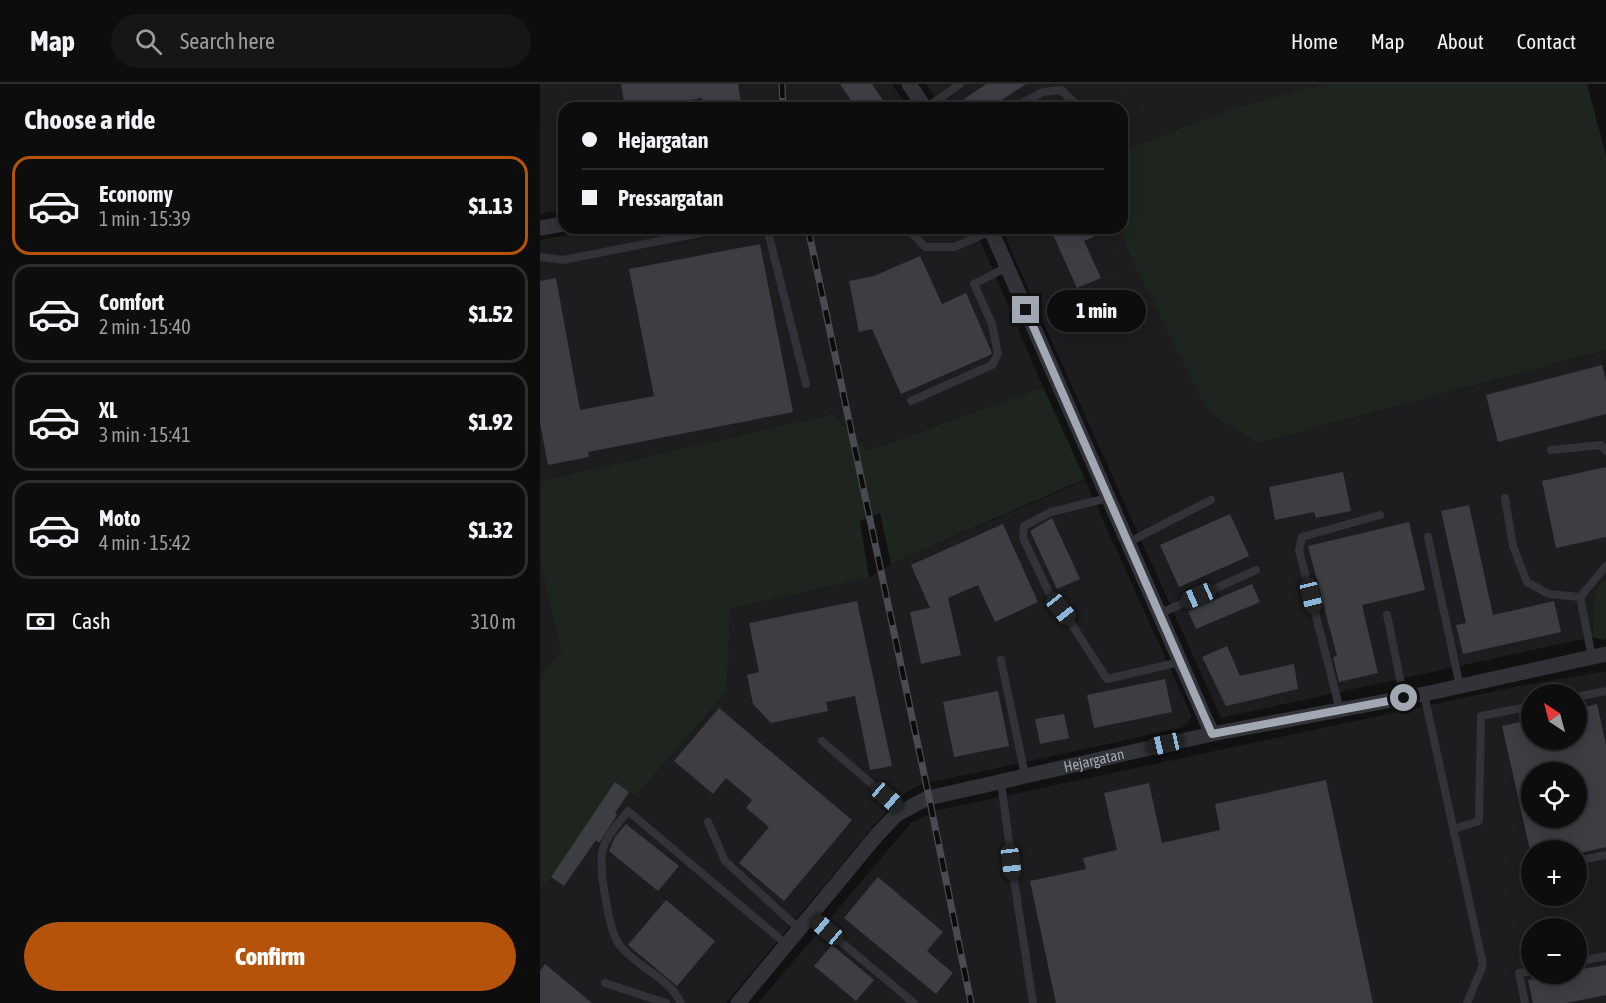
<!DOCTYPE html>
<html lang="en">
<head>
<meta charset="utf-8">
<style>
	body { margin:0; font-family:"Asap Condensed",sans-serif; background:#161617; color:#f1f3f6; height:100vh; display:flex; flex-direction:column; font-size:22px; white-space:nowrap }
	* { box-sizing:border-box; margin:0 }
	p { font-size:20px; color:#9a9c9e }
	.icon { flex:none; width:33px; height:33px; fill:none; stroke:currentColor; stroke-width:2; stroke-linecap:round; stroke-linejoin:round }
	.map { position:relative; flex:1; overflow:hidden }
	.details { display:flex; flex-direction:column; background:#0d0d0e; width:540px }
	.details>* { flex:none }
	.guide { position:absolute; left:18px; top:18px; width:570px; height:132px; border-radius:18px; box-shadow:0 3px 15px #0003,0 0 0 2px #2d2d2e; display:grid; align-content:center; height:132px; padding:0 24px; background:#0d0d0e }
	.needle { width:39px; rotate:324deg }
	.fabs { position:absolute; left:981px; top:600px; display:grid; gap:12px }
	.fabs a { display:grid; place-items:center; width:66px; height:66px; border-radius:50%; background:#0d0d0e; box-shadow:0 3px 15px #0003,0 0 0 2px #2d2d2e; font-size:30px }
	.end { position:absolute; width:27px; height:27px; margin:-14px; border:8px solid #a1a8b4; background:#111; box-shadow:0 0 0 3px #111 }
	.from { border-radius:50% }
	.bubble { position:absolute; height:42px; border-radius:21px; background:#0d0d0e; box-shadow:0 3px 15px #0003,0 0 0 2px #2d2d2e; font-size:20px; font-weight:800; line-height:42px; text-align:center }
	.car { position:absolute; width:18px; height:36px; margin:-18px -9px; border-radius:8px; box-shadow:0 0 4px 2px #0007; background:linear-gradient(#222 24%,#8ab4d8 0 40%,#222 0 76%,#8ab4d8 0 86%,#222 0) }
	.guide b { display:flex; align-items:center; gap:21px; height:57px; font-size:22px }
	.guide b+b { border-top:2px solid #2d2d2e }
	.guide i { width:15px; height:15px; background:#f1f3f6 }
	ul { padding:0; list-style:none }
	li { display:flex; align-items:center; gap:18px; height:99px; margin:0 12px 9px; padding:0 12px; border:3px solid #2d2d2e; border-radius:18px }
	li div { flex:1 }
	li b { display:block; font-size:22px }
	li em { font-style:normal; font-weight:800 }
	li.on { border-color:#b45309 }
	li>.icon { width:54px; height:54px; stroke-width:1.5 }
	h2 { padding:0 24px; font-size:27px; line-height:72px }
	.pay { display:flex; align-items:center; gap:15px; height:66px; padding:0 24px; font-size:22px }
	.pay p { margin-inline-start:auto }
	.primary-button { display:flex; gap:12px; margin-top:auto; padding:12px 24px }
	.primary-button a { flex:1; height:69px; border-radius:36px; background:#b45309; color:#fff; font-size:24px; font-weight:800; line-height:69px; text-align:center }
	header { display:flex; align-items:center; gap:36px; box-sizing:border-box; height:84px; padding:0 30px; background:#0d0d0e; border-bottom:2px solid #2d2d2e }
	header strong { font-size:28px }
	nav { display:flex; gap:33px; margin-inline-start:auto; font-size:21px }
	.search { width:420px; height:54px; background:#161617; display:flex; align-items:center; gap:15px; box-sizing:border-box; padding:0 21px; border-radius:33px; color:#9a9c9e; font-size:22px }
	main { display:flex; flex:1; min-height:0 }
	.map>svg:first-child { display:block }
	.built { fill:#1d1d1f; fill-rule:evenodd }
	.green { fill:#1d251e }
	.building { fill:#3d3e43; fill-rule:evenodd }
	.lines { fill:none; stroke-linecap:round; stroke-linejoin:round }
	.service { stroke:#323338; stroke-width:8 }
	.minor { stroke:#323338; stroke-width:15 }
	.rail-casing { stroke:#494b51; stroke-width:7 }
	.rail { stroke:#0c0c0d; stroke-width:4.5; stroke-dasharray:14; stroke-linecap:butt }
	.route { stroke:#a1a8b4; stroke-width:8 }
	.labels { text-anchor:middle; stroke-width:4.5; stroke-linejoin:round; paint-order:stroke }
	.street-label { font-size:15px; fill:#a1a8b4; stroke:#0c0c0d }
</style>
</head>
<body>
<header>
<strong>Map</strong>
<div class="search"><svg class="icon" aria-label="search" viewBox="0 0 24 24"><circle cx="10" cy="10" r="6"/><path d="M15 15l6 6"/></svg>Search here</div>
<nav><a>Home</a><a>Map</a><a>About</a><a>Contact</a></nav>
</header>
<main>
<section class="details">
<h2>Choose a ride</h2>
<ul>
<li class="on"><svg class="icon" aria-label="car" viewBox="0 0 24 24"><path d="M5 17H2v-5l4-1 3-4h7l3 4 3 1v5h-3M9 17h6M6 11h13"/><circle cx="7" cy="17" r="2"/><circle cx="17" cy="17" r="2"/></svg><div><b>Economy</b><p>1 min · 15:39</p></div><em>$1.13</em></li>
<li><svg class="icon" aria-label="car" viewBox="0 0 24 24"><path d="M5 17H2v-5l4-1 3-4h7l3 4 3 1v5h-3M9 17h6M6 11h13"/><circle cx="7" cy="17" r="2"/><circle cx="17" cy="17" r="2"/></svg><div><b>Comfort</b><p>2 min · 15:40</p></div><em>$1.52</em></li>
<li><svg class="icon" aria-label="car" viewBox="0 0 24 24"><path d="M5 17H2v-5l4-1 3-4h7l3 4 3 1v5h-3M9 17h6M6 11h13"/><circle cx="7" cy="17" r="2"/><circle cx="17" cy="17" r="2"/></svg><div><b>XL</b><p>3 min · 15:41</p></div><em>$1.92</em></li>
<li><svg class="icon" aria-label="car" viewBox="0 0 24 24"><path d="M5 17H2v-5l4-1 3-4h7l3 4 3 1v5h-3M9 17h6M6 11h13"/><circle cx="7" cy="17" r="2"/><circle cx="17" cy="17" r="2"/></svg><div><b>Moto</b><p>4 min · 15:42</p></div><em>$1.32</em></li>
</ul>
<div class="pay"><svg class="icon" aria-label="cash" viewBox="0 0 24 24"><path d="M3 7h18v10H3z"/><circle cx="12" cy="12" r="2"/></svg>Cash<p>310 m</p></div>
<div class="primary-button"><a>Confirm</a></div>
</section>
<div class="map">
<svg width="1066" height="919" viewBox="0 0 1066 919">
	<rect width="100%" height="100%" fill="#111112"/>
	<!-- built -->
	<g class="built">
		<polygon points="0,0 352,0 368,24 24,24 24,125 0,130"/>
		<polygon points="386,0 791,0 693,24 582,67 582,24 402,24"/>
		<polygon points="63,144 435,144 503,303 326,367 293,330 0,397 0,156"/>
		<polygon points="461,144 579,144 591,174 718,359 1066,266 1066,495 1055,508 1052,553 681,634"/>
		<polygon points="545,396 652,633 641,644 379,701 364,710 337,738 186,919 0,919 0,806 11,793 75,698 96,712 187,608 190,525 329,494 351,480"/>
		<polygon points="0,477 21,569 0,591"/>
		<path d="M1066 587V919H218L371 739 399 726 979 602ZM992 610H1036V656H992ZM992 688H1036V734H992ZM992 766H1036V812H992ZM992 844H1036V890H992Z"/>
	</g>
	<!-- green -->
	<g class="green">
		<polygon points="786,0 1047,0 1066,72 1066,266 718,359 668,327 591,174 579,144 582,144 582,67 693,24"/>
		<polygon points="503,303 545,395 351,480 340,429 320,437 329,494 190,525 187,608 96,712 75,699 11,793 0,806 0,591 21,568 0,477 0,397 293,330 327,367"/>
		<polygon points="1066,495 1066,554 1064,556 1052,553 1055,507"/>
	</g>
	<!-- building -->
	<g class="building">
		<polygon points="81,0 198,0 202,24 163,24 162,14 102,24 85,24"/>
		<polygon points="300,0 332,0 348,24 316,24"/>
		<polygon points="446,0 486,0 450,24 411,24"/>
		<polygon points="510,144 573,144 544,157 561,194 537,204"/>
		<polygon points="220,160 253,328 48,368 49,373 8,381 0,339 0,197 16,194 40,326 114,312 89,185"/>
		<polygon points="380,172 402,220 426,209 452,269 450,271 361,310 332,245 319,248 309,197 334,192"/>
		<polygon points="1062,281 1066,297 1066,330 958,358 946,311"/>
		<polygon points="1066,383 1066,453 1016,464 1002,397"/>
		<polygon points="803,388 811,427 776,434 774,428 735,436 729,403"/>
		<polygon points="929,421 953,531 1014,517 1021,548 923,570 916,541 926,539 901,427"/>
		<polygon points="690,430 709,472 639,503 620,461"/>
		<polygon points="512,434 540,495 517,505 490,447"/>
		<polygon points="869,438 885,506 822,521 838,589 799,598 793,573 797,572 768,462"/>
		<polygon points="463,440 498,518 455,538 438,501 408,514 421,571 381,580 370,528 390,524 371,481"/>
		<polygon points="712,500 720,518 656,545 648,527"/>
		<polygon points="317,517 352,682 330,686 315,612 286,618 288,627 231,639 213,620 207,591 219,588 209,539"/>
		<polygon points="687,562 700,592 754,580 758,605 686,622 662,573"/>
		<polygon points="625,595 632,628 554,644 547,611"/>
		<polygon points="458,607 469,662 414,673 403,618"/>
		<path d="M1057 620 1066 661V763L1036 770V766H990L962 642 992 635V656H1036V625ZM992 688H1036V734H992Z"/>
		<polygon points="179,624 312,736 244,817 199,779 229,743 206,724 212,716 186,694 173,710 134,677"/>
		<polygon points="524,630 529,654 500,660 495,635"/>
		<polygon points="786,696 833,919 516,919 490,797 546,785 543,774 577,766 564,709 609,699 622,759 680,746 675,720"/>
		<polygon points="75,698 89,708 75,729 77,731 59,759 56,756 24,802 11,793"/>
		<polygon points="86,740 139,782 118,807 69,767 75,753"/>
		<polygon points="338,793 403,848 387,867 413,889 396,910 304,834"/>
		<polygon points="126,816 175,857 137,902 88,861"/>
		<polygon points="292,861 334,896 316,917 274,882"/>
		<polygon points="5,880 52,919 0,919 0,887"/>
		<polygon points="1066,881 1066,911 1026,919 993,919 988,896 1021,890 1036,890 1036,886"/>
	</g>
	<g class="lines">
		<!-- service -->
		<g class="service">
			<polyline points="216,22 216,24"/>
			<polyline points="386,24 420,0"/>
			<polyline points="473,24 503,8 521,6 536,20"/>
			<polyline points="227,144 266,300"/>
			<polyline points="367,144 385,163 414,163 451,147"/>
			<polyline points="0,173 23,176 185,144"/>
			<polyline points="371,317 452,281 458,270 452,240 434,200 467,183"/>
			<polyline points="1011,366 1061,361 1066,367"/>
			<polyline points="568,414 511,428 484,442 483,454 512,515 529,536 567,595 640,578"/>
			<polyline points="965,414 973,462 987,498 1009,510 1040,513 1052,573"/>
			<polyline points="888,453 920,603"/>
			<polyline points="587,459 671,416"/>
			<polyline points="1040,513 1066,482"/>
			<polyline points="619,530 716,486"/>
			<polyline points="847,531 864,614"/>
			<polyline points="461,576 485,691"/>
			<polyline points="884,610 943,881 927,919"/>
			<polyline points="1036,613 1066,607"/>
			<polyline points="800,626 759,466 762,453 840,431"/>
			<polyline points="282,657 363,727"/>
			<polyline points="461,697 474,796 493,919"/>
			<polyline points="168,738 185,777 259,845"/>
			<polyline points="914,745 939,737 941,632 992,622"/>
			<polyline points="1036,777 1066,771"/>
			<polyline points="270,832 374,919"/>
			<polyline points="1036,878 1066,872"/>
			<polyline points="65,899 126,919"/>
			<path d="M141 919C129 894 99 884 81 863 69 850 58 783 63 765 66 752 80 738 88 727L246 860"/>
			<polyline points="985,919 979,889 992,887"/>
		</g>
		<!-- minor -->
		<g class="minor">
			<polyline points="369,0 385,24"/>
			<polyline points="0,144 24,140"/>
			<polyline points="450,144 672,650"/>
			<path id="s1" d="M198 919 337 751 357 730 388 714 672 650 889 609 1066 570"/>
		</g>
		<!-- rail casing -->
		<g class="rail-casing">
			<g id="rail">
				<polyline points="242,0 243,24"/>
				<polyline points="268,144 389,713 431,919"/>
			</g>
		</g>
		<!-- rail -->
		<use href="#rail" class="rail"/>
	</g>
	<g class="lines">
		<!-- route -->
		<polyline class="route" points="486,226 672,650 864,614"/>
	</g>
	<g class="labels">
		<!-- street labels -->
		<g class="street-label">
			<text dy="5" stroke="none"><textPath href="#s1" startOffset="452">Hejargatan</textPath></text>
		</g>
	</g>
</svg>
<div class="fabs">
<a><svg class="needle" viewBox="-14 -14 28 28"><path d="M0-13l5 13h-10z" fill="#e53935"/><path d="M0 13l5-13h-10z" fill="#9a9c9e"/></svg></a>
<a><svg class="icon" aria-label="locate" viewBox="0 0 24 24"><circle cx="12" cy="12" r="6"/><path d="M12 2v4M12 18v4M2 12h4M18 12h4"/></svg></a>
<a>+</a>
<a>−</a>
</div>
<i class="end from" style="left:864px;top:614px"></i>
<i class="end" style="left:486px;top:226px"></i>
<div class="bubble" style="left:507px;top:206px;width:99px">1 min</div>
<i class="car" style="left:658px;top:512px;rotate:246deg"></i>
<i class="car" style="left:771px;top:512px;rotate:166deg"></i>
<i class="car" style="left:521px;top:525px;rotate:141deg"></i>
<i class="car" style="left:625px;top:660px;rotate:257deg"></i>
<i class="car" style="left:347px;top:713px;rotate:131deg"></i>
<i class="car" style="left:471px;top:778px;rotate:173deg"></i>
<i class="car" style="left:287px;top:846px;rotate:310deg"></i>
<div class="guide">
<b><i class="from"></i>Hejargatan</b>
<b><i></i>Pressargatan</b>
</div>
</div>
</main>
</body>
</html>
